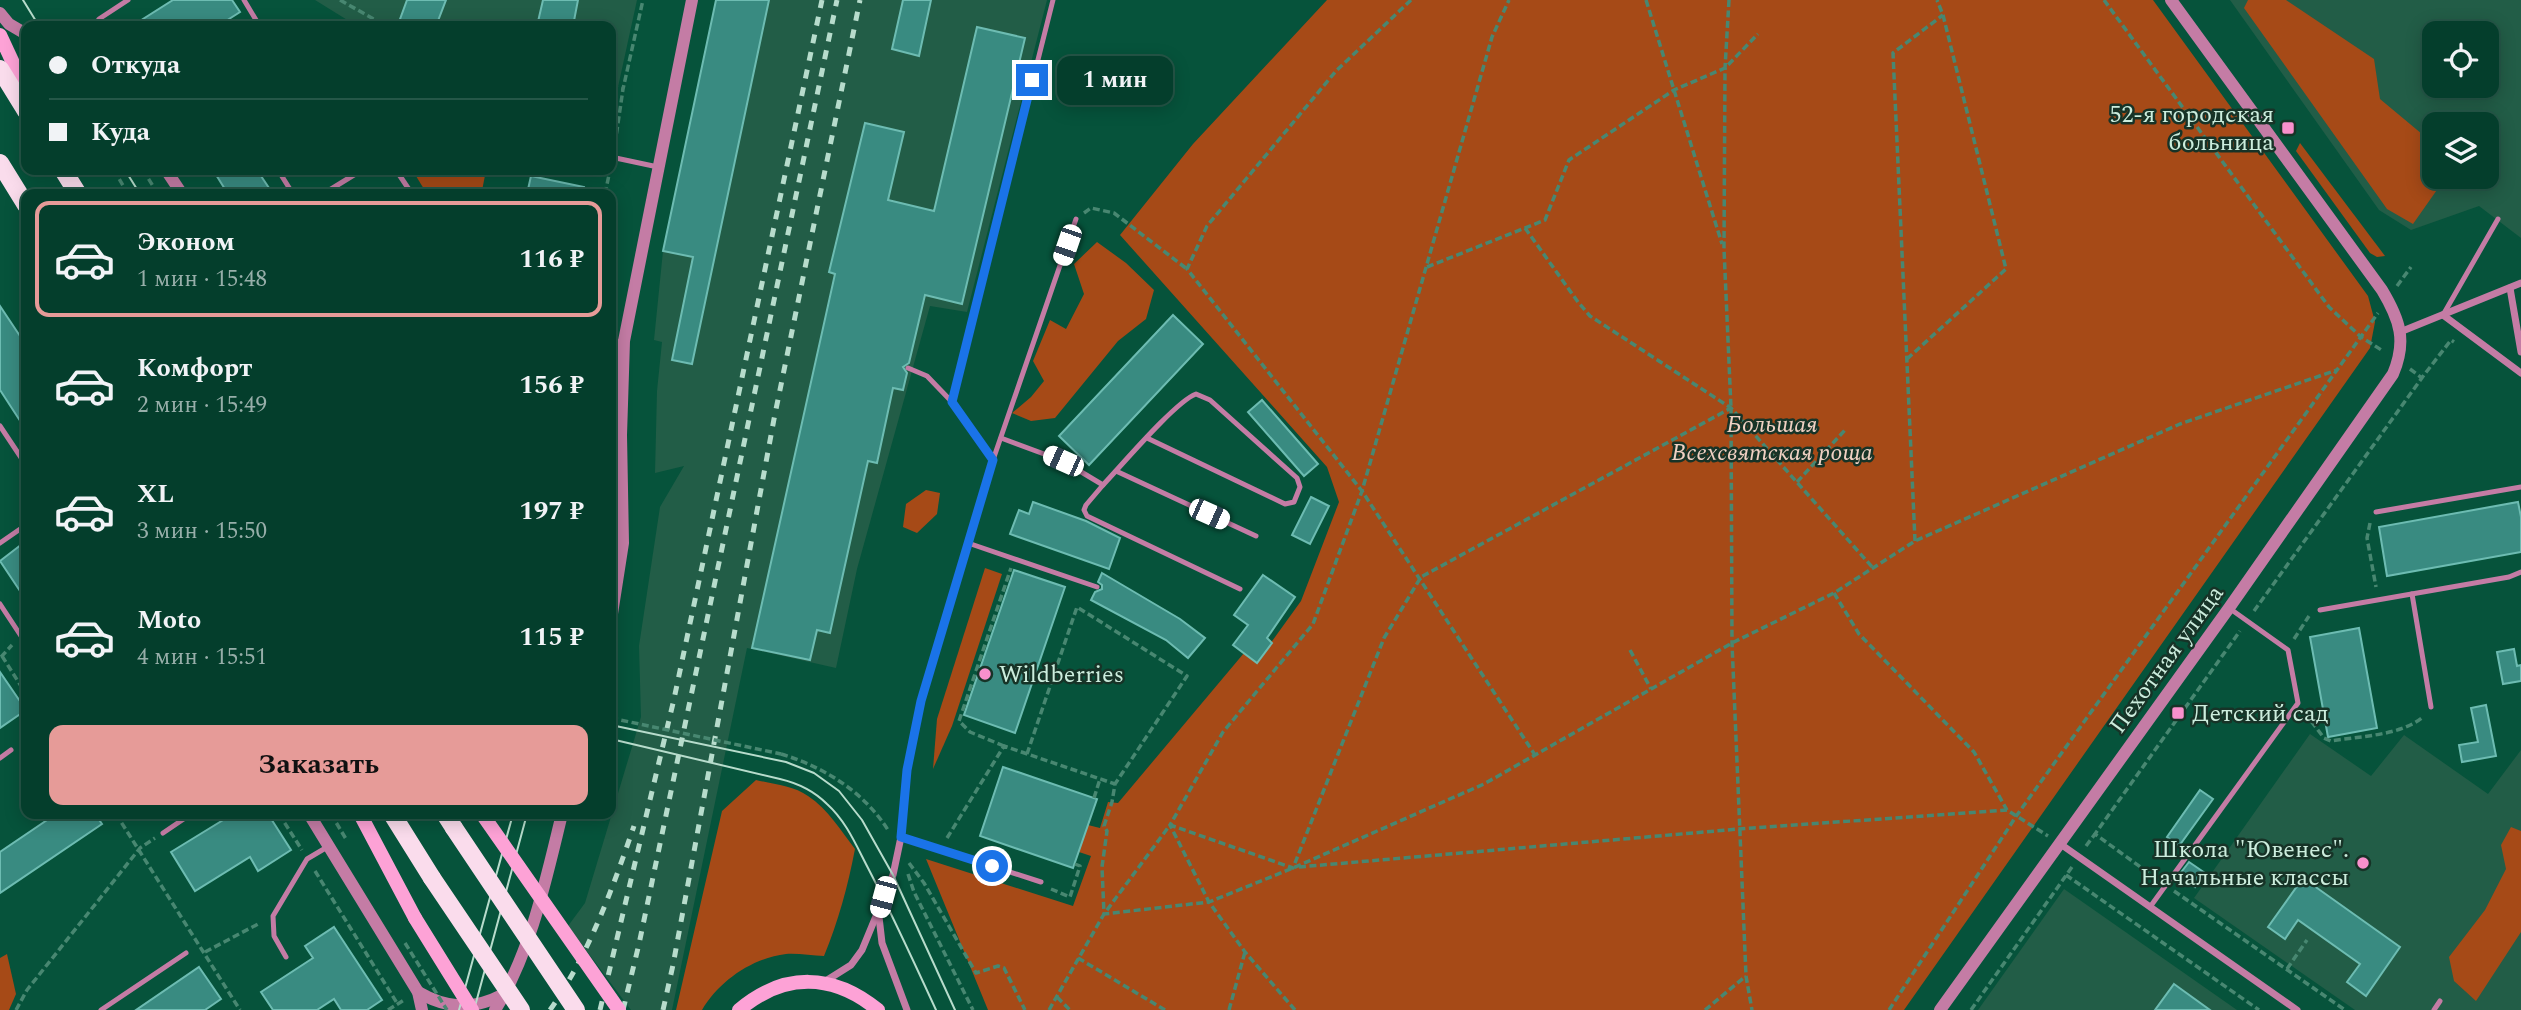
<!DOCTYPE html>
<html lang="ru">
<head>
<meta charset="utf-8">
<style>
	body { margin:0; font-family:Spectral,serif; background:#124938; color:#f1f3f6; height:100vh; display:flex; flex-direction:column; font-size:26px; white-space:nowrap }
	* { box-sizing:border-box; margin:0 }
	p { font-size:23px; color:#97aea9 }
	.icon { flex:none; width:38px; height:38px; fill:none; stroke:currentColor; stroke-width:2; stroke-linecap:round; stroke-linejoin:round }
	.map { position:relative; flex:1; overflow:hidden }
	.drawer { position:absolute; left:21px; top:189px; width:595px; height:630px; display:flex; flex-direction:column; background:#043e2c; border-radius:14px; box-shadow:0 4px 18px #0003,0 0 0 2px #255748 }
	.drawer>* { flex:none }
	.top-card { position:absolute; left:21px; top:21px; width:595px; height:154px; border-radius:14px; box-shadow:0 4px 18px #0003,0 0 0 2px #255748; display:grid; align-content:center; height:154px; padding:0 28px; background:#043e2c }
	.buttons { position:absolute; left:2422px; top:21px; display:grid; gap:14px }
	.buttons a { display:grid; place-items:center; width:77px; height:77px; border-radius:14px; background:#043e2c; box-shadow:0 4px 18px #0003,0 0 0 2px #255748; font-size:35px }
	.end { position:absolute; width:32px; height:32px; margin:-16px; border:9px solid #1a73e8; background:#fff; box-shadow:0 0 0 4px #fff }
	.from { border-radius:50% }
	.bubble { position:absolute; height:49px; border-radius:14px; background:#043e2c; box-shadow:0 4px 18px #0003,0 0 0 2px #255748; font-size:23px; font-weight:700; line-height:49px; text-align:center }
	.car { position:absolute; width:21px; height:42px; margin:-21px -10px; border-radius:9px; box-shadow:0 0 5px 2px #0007; background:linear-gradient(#fff 24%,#345 0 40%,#fff 0 76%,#345 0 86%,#fff 0) }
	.top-card b { display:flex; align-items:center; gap:24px; height:66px; font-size:26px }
	.top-card b+b { border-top:2px solid #255748 }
	.top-card i { width:18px; height:18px; background:#f1f3f6 }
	ul { padding:12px 0 0; list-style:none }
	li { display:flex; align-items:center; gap:21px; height:116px; margin:0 14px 10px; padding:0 14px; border:4px solid transparent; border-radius:14px }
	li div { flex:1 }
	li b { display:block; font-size:26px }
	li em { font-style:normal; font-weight:700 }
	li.on { border-color:#e69b98 }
	li>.icon { width:63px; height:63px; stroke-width:1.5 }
	.primary-button { display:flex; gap:14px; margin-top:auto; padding:14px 28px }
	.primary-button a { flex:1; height:80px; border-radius:14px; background:#e69b98; color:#111; font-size:28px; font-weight:700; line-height:80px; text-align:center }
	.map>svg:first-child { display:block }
	.built { fill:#225d47; fill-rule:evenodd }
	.green { fill:#a64a17 }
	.building { fill:#398b81; stroke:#6dbcb2; stroke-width:2 }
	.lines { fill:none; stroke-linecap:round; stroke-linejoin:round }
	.path { stroke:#488771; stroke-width:3.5; stroke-dasharray:7 3.5; stroke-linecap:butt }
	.service { stroke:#c47ca5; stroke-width:5 }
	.minor { stroke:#c47ca5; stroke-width:7 }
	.tertiary { stroke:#c47ca5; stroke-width:12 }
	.secondary { stroke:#fda2d6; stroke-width:14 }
	.primary { stroke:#fadcec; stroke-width:18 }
	.tram { stroke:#b7dccc; stroke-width:2 }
	.rail { stroke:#b7dccc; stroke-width:5; stroke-dasharray:9 9; stroke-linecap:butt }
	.path-bridge { stroke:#488771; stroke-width:3.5; stroke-dasharray:7 3.5; stroke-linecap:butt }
	.secondary-bridge { stroke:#fda2d6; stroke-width:14 }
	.primary-bridge { stroke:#fadcec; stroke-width:18 }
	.route { stroke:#1a73e8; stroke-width:9 }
	.poi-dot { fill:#f890cc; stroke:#173327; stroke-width:2.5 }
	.labels { text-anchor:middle; stroke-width:5; stroke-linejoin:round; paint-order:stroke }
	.poi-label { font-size:24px; fill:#cceddd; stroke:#173327; text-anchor:end }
	.park-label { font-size:24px; font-style:italic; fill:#f0d1c3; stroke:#173327 }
	.street-label { font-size:24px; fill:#cceddd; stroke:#173327 }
</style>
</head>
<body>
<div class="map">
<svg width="2521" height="1010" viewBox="0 0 2521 1010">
	<rect width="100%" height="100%" fill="#06533b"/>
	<!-- built -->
	<g class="built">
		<polygon points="315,0 637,0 613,110 611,109 611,26 357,26"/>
		<polygon points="716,0 1047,0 967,312 930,306 857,569 836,668 747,648 672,1010 631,1010 568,926 585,903 641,717 639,646 660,507 684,466 655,473 657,391 662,342 654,340 663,251"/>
		<path d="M2230 0H2521V238L2479 206 2411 230 2379 210ZM2434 33H2487V86H2434ZM2434 124H2487V177H2434Z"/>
		<polygon points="2310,734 2371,776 2404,735 2488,794 2521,750 2521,1010 2355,1010 2194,898"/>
		<polygon points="2064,889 2237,1010 1978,1010"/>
	</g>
	<!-- green -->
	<g class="green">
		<polygon points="1327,0 2153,0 2368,296 2375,322 2370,348 1904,1010 988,1010 926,859 1073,906 1091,856 1079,852 1088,825 1100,828 1108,802 1118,803 1244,653 1257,662 1301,601 1339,502 1327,467 1120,235 1193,144"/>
		<polygon points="2248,0 2286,0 2374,59 2380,99 2434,144 2434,177 2446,177 2413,224 2387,209 2244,8"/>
		<polygon points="2300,143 2385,256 2377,257 2370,253 2296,151"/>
		<polygon points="418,170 486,170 482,191 473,194 427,194 416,176"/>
		<polygon points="1097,242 1126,263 1154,290 1146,319 1118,341 1055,418 1031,421 1012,413 1031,397 1044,381 1033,361 1050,320 1066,329 1084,294 1074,264"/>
		<polygon points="926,490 940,493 937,514 917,533 903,527 906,504"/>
		<polygon points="985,568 1002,574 952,726 933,769 937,719"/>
		<path d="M756 780C773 784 794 786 808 796 828 809 841 831 855 849 848 886 838 922 824 956 812 956 798 953 786 954 752 958 719 981 702 1010H676L722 811Z"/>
		<polygon points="2511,827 2521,831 2521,932 2476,1001 2454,981 2449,957 2485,910 2506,869 2501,845"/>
		<polygon points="7,954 16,994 9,1010 0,1010 0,958"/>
	</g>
	<!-- building -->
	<g class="building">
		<polygon points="173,0 232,0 240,12 218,26 132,26"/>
		<polygon points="407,0 446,0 436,26 409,26 399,22"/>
		<polygon points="543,0 578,0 573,26 537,26"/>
		<polygon points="716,0 769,0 692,364 672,360 693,257 663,251"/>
		<polygon points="903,0 931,0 919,56 892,49"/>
		<polygon points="977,27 1025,38 962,304 925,295 909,363 903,367 907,373 903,390 893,388 877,463 868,461 830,633 817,630 810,660 752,648 835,274 829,272 865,123 904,132 888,200 934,211"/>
		<polygon points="213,170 257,170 273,194 228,194"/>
		<polygon points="531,176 584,187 583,194 527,194"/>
		<polygon points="0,306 26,345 26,430 0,390"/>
		<polygon points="1173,315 1203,344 1089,465 1059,436"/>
		<polygon points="1262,400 1318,464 1304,476 1248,412"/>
		<polygon points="1311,497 1329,506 1310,544 1292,535"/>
		<polygon points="1033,502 1086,521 1120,538 1109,569 1010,534 1019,510 1029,514"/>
		<polygon points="2518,502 2521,517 2521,552 2387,576 2379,527"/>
		<polygon points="26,541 26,600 0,561"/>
		<polygon points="1014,570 1065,587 1015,733 964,715"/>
		<polygon points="1102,573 1180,619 1205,638 1188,658 1166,640 1091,600 1095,592 1102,589 1102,585 1098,582"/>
		<polygon points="1263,575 1295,597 1267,638 1272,643 1257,663 1233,645 1248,625 1234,615"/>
		<polygon points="2359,628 2377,728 2328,737 2310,637"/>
		<polygon points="2514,649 2517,666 2521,665 2521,681 2503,684 2497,652"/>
		<polygon points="0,672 26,710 0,728"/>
		<polygon points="2486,705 2496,756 2462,762 2459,745 2478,742 2471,708"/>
		<polygon points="1003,767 1097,799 1073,868 980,836"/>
		<polygon points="2200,790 2213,799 2179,846 2167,837"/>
		<polygon points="56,814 95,814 102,824 0,893 0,852"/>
		<polygon points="233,814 268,814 291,850 258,871 250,857 195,891 171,852"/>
		<polygon points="2189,862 2205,873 2195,887 2179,875"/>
		<polygon points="2303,878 2400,947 2366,996 2347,982 2360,964 2298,920 2285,939 2268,927"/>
		<polygon points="334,927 382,1000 367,1010 341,1010 334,999 317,1010 273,1010 261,992 313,958 305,946"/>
		<polygon points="199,967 221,999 205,1010 136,1010"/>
		<polygon points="2174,984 2210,1010 2155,1010"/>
	</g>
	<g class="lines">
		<!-- path -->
		<g class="path">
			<polyline points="340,0 386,26"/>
			<polyline points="1411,0 1336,71 1207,226 1187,269 1362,491 1535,755"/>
			<polyline points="1646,0 1722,244"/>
			<polyline points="1729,0 1725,68 1724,249 1731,408 1732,643 1746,976 1752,1010"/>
			<polyline points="2104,0 2329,307 2361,337 2383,351"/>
			<polyline points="611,86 623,89"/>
			<polyline points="615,144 623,89 643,0"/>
			<polyline points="114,170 128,194"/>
			<polyline points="143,170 158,194"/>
			<polyline points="605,194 610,170"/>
			<polyline points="1084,213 1091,208 1114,213 1187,269"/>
			<polyline points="1525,228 1578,302 1590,316 1731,408 1873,568"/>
			<polyline points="1427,267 1545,220 1569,160 1674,90 1725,68 1758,34"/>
			<polyline points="2397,286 2411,267"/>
			<polyline points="1907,359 2006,269 1943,15 1937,0"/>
			<polyline points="2410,369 2422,378"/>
			<polyline points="1797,482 1845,430"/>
			<polyline points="2370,523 2367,538 2376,587"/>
			<polyline points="1915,541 1893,53 1943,15"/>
			<polyline points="1834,593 1859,634 1974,752 2007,810"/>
			<polyline points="2254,611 2424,375 2451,340 2454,342"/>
			<polyline points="2294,639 2309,616"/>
			<polyline points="1630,650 1651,689"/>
			<polyline points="2,656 26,694"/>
			<polyline points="1,657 12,645"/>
			<path d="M2305 713 2324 738 2331 741C2360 736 2400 736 2423 717"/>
			<polyline points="1004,746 970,732 959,721 1011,568"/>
			<path d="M781 754C824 767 864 792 888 830"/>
			<polyline points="1027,754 1077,607 1187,676 1115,784 1112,802 1104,826 1107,831 1102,867 1104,914 1209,902 1293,868 1484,784 1732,643 1834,593 1915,541 2180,424 2337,370"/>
			<polyline points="1094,798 1100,779"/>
			<polyline points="116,814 240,1010"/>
			<polyline points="279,814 302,850"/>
			<polyline points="331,814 346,839"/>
			<polyline points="947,838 1004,746 1115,784"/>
			<polyline points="2086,846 2095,834"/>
			<polyline points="909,863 924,883 976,973 998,966 1004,968 1025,1010"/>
			<polyline points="1299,867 1739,829 2007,810 2048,836"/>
			<polyline points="315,871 397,1003"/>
			<polyline points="908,874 914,892 973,1010"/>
			<polyline points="2066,875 2259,1010"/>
			<polyline points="2157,879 2095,834 2240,631"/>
			<polyline points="1051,889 1070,897 1080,866 1075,864"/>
			<polyline points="2174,891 2345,1010"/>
			<polyline points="205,952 260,923"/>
			<polyline points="1078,958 1165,1010"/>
			<polyline points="2287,969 2307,940"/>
			<polyline points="1057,997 1070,1010"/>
			<polyline points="16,1010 27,990 140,848 155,838"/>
			<polyline points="388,1010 404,1000"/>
			<polyline points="1049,1010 1104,914 1170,825 1293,868 1384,638 1421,577 1731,408"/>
			<polyline points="1229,1010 1245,952"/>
			<polyline points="1295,1010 1245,952 1209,902 1170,825 1223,732 1313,624 1362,491 1492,37 1509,0"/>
			<polyline points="1705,1010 1746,976"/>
			<polyline points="1889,1010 2017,815 2378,313"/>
			<polyline points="1971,1010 2072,867"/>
		</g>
		<!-- service -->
		<g class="service">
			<polyline points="244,0 259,25 257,26"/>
			<polyline points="95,26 99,19 128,0"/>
			<polyline points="611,157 658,167"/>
			<polyline points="278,170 293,194"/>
			<polyline points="396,170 412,194"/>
			<polyline points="323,194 362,170"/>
			<polyline points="2443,315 2498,219"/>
			<polyline points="908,368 927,376 952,402 993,460"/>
			<polyline points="952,402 1053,0"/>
			<polyline points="0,426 26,465"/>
			<path d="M1001 438 1063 461 1103 485C1121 466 1176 401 1196 394L1210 400 1297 478 1300 487 1294 502 1285 504 1147 438"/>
			<polyline points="993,460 1076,219"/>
			<polyline points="1116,471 1256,536"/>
			<polyline points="1103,485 1086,505 1084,510 1087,516 1240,589"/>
			<polyline points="2376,512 2521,487"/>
			<polyline points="0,543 26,525"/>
			<polyline points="968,543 1097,587"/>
			<polyline points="2412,594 2431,707"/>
			<polyline points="0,604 21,636 26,632"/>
			<polyline points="2320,610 2509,577 2521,572"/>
			<polyline points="0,758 11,750"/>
			<polyline points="163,833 191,814"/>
			<polyline points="901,837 1041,882"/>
			<polyline points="2150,907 2298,703 2288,650 2229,608"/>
			<polyline points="286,957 274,936 273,916 307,859 329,846"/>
			<polyline points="101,1010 186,953"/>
			<polyline points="2434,1010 2440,1001"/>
		</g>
		<!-- minor -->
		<g class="minor">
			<polyline points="2510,288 2521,352"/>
			<polyline points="2443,315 2521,373"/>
			<polyline points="2400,332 2521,283"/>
			<polyline points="2059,843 2297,1010"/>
			<polyline points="879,917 882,943 907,1010"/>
			<polyline points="824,982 851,965 862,950 893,875 901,837 907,770 921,701 993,460"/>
		</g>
		<!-- tertiary -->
		<g class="tertiary">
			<polyline points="0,13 9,24 26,34"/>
			<polyline points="166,170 182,194"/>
			<polyline points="611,364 622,344"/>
			<polyline points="611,510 617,548"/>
			<polyline points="611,620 623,543 621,435 624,341 692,0"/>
			<polyline points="309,814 418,992 422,1010"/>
			<path d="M418 992C447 1009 473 1010 502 995"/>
			<path d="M495 1010C531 952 546 879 562 814"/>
			<path d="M1940 1010 2229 608 2393 374C2407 341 2400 320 2382 290L2171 0"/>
		</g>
		<!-- secondary -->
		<g class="secondary">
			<polyline points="0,35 26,91"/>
			<polyline points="360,814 415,918"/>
			<path d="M739 1010C784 972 833 973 878 1010"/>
		</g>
		<!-- primary -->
		<g class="primary">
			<polyline points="0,69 26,111"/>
			<polyline points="0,163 26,205"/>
			<polyline points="63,170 78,194"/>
			<polyline points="392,814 432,878"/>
			<polyline points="445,814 454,828"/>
		</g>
		<!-- tram -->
		<g class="tram">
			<polyline points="23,0 39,26"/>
			<polyline points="125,170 140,194"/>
			<polyline points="611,725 786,762 814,773 839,791 862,820 893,875 955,1010"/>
			<path d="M611 739 780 779C797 783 814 791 827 804 846 821 856 845 868 868 892 914 914 962 936 1010"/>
			<polyline points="459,1010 513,814"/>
			<polyline points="474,1010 527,814"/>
		</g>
		<!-- rail -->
		<g class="rail">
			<path d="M550 1010C589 954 612 890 634 826"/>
			<polyline points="600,1010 674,699 822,0"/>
			<polyline points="623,1010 639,944 837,0"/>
			<polyline points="663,1010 673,965 774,419 860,0"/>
		</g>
		<!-- path-bridge -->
		<g class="path-bridge">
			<polyline points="611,718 781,754"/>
			<polyline points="405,943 447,1010"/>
		</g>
		<!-- secondary-bridge -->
		<g class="secondary-bridge">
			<polyline points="482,814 619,1010"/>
			<polyline points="415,918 472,1010"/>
		</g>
		<!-- primary-bridge -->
		<g class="primary-bridge">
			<polyline points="454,828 576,1010"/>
			<polyline points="432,878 521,1010"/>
		</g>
	</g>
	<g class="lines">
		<!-- route -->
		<polyline class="route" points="992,866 901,837 907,770 921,701 993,460 952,402 1032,80"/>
	</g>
	<!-- markers -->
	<g class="poi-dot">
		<rect x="2281" y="121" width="14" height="14" rx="3.5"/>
		<circle cx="985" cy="674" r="7"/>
		<rect x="2171" y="706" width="14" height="14" rx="3.5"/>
		<circle cx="2363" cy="863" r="7"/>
	</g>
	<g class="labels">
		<!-- poi labels -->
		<g class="poi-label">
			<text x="2274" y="122">52-я городская<tspan x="2274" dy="28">больница</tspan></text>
			<text x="999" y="682" text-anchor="start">Wildberries</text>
			<text x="2192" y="721" text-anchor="start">Детский сад</text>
			<text x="2349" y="857">Школа "Ювенес".<tspan x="2349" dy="28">Начальные классы</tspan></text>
		</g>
		<!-- park labels -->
		<g class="park-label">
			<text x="1772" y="432">Большая<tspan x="1772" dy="28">Всехсвятская роща</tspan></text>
		</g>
		<!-- street labels -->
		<g class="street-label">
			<text transform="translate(2166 659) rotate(-54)" y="8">Пехотная улица</text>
		</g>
	</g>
</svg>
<div class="buttons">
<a><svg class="icon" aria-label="locate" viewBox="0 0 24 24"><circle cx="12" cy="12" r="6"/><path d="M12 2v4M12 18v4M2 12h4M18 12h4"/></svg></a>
<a><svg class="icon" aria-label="layers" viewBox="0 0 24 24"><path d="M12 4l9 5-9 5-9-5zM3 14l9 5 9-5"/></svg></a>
</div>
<i class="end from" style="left:992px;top:866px"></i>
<i class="end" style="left:1032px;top:80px"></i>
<div class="bubble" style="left:1057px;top:56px;width:116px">1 мин</div>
<i class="car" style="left:1067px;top:245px;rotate:199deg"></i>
<i class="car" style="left:1063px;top:461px;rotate:294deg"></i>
<i class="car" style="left:1209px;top:514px;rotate:114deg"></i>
<i class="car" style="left:883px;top:897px;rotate:195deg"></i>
<div class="top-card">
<b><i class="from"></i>Откуда</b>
<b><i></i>Куда</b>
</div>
<section class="drawer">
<ul>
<li class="on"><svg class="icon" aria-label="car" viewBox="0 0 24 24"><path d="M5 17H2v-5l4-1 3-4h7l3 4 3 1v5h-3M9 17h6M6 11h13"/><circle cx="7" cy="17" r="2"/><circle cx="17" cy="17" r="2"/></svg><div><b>Эконом</b><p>1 мин · 15:48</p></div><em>116 ₽</em></li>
<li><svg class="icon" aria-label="car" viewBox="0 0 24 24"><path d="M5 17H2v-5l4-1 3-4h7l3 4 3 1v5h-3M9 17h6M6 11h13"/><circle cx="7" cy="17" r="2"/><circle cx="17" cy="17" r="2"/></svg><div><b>Комфорт</b><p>2 мин · 15:49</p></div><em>156 ₽</em></li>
<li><svg class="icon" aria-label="car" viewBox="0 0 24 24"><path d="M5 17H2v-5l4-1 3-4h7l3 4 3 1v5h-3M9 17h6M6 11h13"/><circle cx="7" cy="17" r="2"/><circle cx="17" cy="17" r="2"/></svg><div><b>XL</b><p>3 мин · 15:50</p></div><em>197 ₽</em></li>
<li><svg class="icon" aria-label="car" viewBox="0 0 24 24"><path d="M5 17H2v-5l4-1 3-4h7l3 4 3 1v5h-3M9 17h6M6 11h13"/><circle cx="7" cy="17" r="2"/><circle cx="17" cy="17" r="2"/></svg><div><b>Moto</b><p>4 мин · 15:51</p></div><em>115 ₽</em></li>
</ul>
<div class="primary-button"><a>Заказать</a></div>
</section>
</div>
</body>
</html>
